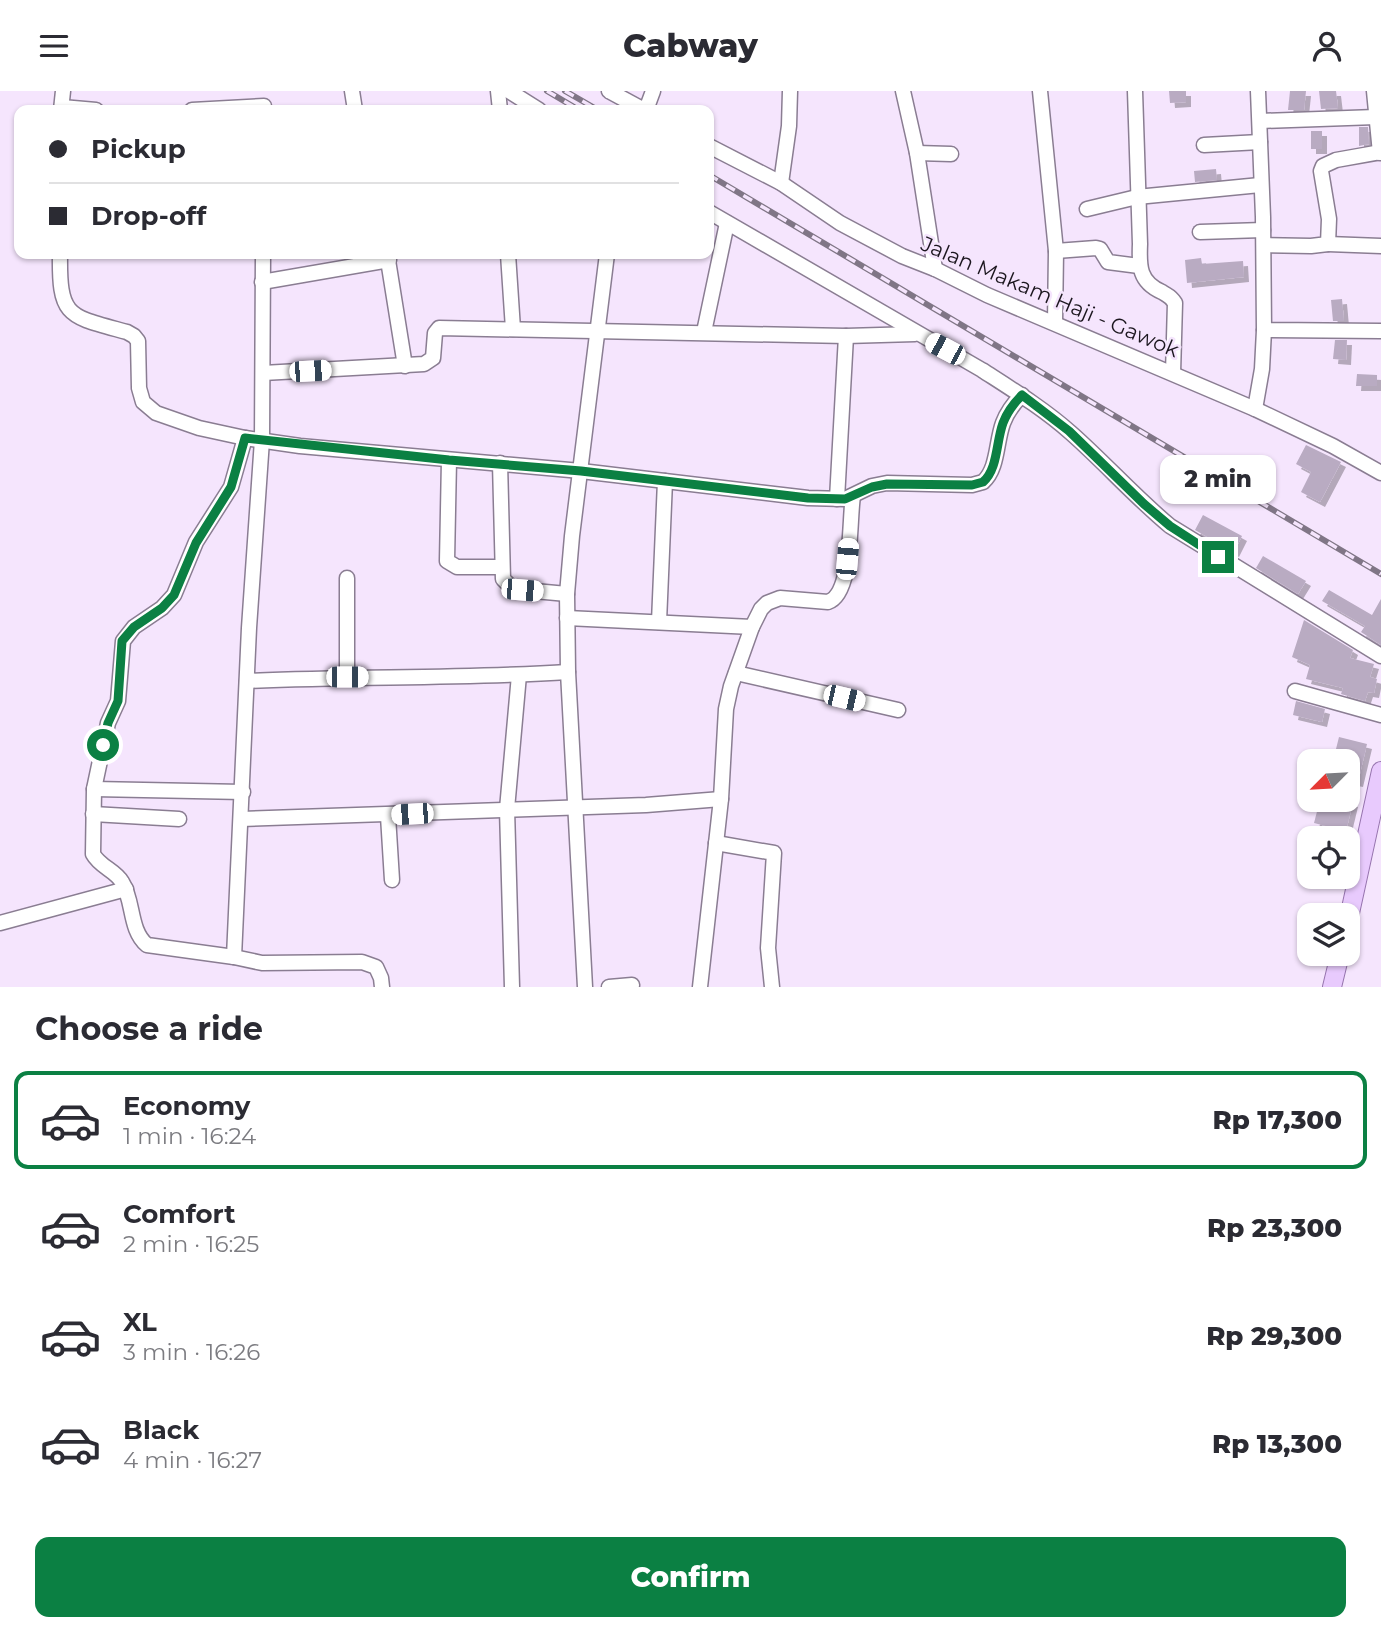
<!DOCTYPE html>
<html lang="en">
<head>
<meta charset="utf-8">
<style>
	body { margin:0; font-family:Montserrat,sans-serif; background:#f2f2f3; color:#2b2b33; height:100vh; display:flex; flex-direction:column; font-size:26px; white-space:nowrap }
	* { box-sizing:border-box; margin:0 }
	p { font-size:23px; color:#7c7c81 }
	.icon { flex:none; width:38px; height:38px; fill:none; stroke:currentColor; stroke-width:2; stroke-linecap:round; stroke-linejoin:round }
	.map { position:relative; height:896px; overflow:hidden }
	.details { display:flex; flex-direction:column; background:#fff; flex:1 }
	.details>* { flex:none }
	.guide { position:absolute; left:14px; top:14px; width:700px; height:154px; border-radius:14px; box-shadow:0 2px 5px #0004; display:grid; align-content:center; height:154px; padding:0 35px; background:#fff }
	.needle { width:46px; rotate:246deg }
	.fabs { position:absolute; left:1297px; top:658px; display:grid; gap:14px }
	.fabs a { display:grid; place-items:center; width:63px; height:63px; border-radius:14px; background:#fff; box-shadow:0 2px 5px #0004; font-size:35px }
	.end { position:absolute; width:32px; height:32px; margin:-16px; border:9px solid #0b8043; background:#fff; box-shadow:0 0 0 4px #fff }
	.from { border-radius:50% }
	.bubble { position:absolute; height:49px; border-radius:14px; background:#fff; box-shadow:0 2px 5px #0004; font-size:23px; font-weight:800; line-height:49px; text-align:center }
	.car { position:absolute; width:21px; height:42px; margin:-21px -10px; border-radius:9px; box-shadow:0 0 5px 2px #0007; background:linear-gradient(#fff 24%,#345 0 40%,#fff 0 76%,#345 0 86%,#fff 0) }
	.guide b { display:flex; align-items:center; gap:24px; height:66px; font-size:26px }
	.guide b+b { border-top:2px solid #e1e1e2 }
	.guide i { width:18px; height:18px; background:#2b2b33 }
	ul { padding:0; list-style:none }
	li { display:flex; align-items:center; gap:21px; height:98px; margin:0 14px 10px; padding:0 21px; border:4px solid transparent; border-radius:14px }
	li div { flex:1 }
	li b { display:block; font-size:26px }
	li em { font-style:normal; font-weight:800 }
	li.selected { border-color:#0b8043 }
	li>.icon { width:63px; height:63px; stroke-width:1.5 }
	h2 { padding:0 35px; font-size:32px; line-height:84px }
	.cta { display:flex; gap:14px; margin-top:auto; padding:14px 35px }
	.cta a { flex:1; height:80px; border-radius:14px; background:#0b8043; color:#fff; font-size:28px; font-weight:800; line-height:80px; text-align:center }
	header { display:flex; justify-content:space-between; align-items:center; height:91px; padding:0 35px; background:#fff; font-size:32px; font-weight:800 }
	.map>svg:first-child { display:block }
	.building { fill:#b9abc2; filter:url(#shadow) }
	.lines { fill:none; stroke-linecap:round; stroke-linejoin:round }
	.minor-casing { stroke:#8a7d92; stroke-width:17 }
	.major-casing { stroke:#9674ae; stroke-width:20 }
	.minor { stroke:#fff; stroke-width:14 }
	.major { stroke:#e8cafd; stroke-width:18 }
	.rail-casing { stroke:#807686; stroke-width:6 }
	.rail { stroke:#f5e5fd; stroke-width:3.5; stroke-dasharray:10; stroke-linecap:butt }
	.route { stroke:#0b8043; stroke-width:9 }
	.labels { text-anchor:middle; stroke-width:5; stroke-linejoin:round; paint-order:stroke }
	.street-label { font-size:21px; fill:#1b161e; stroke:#f5e5fd }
</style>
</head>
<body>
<header><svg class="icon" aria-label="menu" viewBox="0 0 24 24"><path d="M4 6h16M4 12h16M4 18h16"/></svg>Cabway<svg class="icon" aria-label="person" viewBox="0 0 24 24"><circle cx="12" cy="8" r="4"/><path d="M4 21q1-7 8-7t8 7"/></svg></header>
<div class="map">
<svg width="1381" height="896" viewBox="0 0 1381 896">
	<defs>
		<filter id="shadow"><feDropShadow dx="5" dy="5" stdDeviation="0" flood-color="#0004"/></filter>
	</defs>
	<rect width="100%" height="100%" fill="#f5e5fd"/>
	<!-- building -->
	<g class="building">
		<polygon points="1169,0 1186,0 1186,11 1170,12"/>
		<polygon points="1290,0 1306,0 1304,19 1288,19"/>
		<polygon points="1319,0 1336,0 1338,17 1321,18"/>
		<polygon points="1359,36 1368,36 1369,53 1359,55"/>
		<rect x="1311" y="40" width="11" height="18"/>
		<polygon points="1216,78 1217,89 1195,91 1194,80"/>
		<polygon points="1201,167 1202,173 1243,170 1244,186 1187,192 1185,169"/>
		<polygon points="1342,208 1344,230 1333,230 1331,209"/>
		<polygon points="1335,249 1347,249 1346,269 1333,268"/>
		<polygon points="1357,283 1377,284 1377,295 1356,295"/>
		<polygon points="1306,354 1341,371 1320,411 1301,401 1311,381 1296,373"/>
		<polygon points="1203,424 1242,445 1234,461 1195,439"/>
		<polygon points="1263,465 1306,490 1298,503 1256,477"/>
		<polygon points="1329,499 1372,524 1381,508 1381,554 1361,541 1365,535 1322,510"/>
		<polygon points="1304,529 1353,559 1350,567 1374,573 1370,586 1377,588 1374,602 1368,601 1365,610 1341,603 1343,597 1306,588 1310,574 1292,566"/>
		<polygon points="1296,610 1325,618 1322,631 1293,624"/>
		<polygon points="1339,646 1367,653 1358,691 1348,689 1348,670 1333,670"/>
		<polygon points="1320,709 1353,711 1346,740 1314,732"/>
	</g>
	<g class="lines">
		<!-- minor casing -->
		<g class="minor-casing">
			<g id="minor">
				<polyline points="352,0 355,19"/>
				<polyline points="498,0 500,19"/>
				<polyline points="509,0 539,19"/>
				<polyline points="609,0 644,19"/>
				<polyline points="903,0 917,62 935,178"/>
				<polyline points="1040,0 1056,160 1055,232"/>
				<path d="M1135 0 1140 153C1139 175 1139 191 1162 201 1168 205 1171 205 1175 212L1173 282"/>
				<polyline points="1258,0 1263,126 1264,239 1381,240"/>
				<polyline points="1374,0 1380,62"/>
				<polyline points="62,16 96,19"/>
				<polyline points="61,19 63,0"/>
				<polyline points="192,19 264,15"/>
				<polyline points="646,19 653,0"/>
				<polyline points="1260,30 1376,26"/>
				<polyline points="1204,54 1260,51"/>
				<polyline points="709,55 781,92 840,132 902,165 935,178 987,204 1255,318 1333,355 1381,382"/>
				<polyline points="917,62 951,63"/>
				<polyline points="781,92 789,35 790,0"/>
				<polyline points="1087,118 1137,106 1260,94"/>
				<path d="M709 121 982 279C1013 299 1044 318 1071 342 1105 372 1135 406 1170 435L1381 565"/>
				<polyline points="1200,141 1263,139"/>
				<polyline points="1328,153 1381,155"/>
				<polyline points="1264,154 1311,155 1328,153 1329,128 1321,80 1323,75 1336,69 1381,61"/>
				<polyline points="1056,160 1096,157 1100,158 1108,171 1139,175"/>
				<path d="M60 163C59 227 68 225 127 241L134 245 138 250 139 297 143 311 156 322 199 337 245 347 300 355 581 380 808 407 845 408 872 395 887 392 972 394 983 391C998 378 996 351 1003 332 1007 321 1013 313 1022 304"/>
				<polyline points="387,163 405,275"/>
				<polyline points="508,163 513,238"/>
				<polyline points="262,191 389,169"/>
				<polyline points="704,241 727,132"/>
				<polyline points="263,282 424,273 433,267 435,242 439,237 846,245 915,243"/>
				<polyline points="1255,318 1262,278 1264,239"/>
				<path d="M245 347 231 396 196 451 174 504 162 517 134 536 123 550 118 610 108 632 94 698 93 763C100 776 115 779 122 791 134 810 129 839 147 854L234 866 262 872 362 871 376 876 381 887 382 896"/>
				<polyline points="449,369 447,470 457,476 502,476"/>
				<polyline points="500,372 503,488 513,498 567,503"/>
				<polyline points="837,408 846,245"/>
				<polyline points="347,487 347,586"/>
				<polyline points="567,527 752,536"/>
				<polyline points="659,531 665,390"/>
				<polyline points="736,582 898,619"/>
				<path d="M247 590C354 585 462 588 568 581"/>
				<polyline points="1295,600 1381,624"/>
				<polyline points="94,698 243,701"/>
				<polyline points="93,723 179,728"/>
				<polyline points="388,725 392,789"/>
				<polyline points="241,728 646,714 721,708"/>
				<polyline points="716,752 774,762 768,857 772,896"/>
				<polyline points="0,832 126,798"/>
				<polyline points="234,866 249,537 262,349 263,163"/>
				<polyline points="512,896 507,718 519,584"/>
				<polyline points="585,896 568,581 567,503 572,445 607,163"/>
				<polyline points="609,896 632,894"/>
				<path d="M700 896 721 708 726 618 731 595 752 536 761 518 767 512 780 507 828 511C853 503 849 429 853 405"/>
			</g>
		</g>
		<!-- major casing -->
		<g class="major-casing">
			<g id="major">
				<polyline points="1348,831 1381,680"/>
				<polyline points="1332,896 1340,863"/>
			</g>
		</g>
		<!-- minor -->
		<use href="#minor" class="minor"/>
		<!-- major -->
		<use href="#major" class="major"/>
		<!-- rail casing -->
		<g class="rail-casing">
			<g id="rail">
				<polyline points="547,0 574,16"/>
				<polyline points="565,0 598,19"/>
				<polyline points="709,84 1381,483"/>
			</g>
		</g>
		<!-- rail -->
		<use href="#rail" class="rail"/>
	</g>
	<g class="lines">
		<!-- route -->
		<path class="route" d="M103 654 108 632 118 610 122 550 134 536 162 517 174 504 196 452 231 396 245 347 449 369 581 380 808 407 845 408 872 396 887 393 972 394 983 391C998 378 996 351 1003 332 1007 321 1013 313 1022 304L1069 340 1144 413 1170 435 1218 466"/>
	</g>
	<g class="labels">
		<!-- street labels -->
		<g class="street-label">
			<text transform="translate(1050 206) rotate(23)" y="7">Jalan Makam Haji - Gawok</text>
		</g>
	</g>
</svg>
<div class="fabs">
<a><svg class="needle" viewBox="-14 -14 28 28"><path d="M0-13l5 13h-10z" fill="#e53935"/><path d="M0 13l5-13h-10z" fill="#7c7c81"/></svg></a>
<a><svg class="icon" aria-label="locate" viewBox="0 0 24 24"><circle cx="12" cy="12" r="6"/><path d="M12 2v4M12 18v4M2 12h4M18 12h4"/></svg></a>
<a><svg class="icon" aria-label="layers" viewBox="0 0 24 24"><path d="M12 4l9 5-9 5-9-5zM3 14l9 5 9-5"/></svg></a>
</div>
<i class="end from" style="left:103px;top:654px"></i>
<i class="end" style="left:1218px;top:466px"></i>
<div class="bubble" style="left:1160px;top:364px;width:116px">2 min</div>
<i class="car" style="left:945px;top:258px;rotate:298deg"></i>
<i class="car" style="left:310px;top:280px;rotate:87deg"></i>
<i class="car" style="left:847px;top:468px;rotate:5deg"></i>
<i class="car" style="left:522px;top:499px;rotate:95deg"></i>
<i class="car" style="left:347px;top:586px;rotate:90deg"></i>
<i class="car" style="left:844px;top:607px;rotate:103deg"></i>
<i class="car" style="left:412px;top:723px;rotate:267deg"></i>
<div class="guide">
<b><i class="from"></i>Pickup</b>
<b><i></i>Drop-off</b>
</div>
</div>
<section class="details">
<h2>Choose a ride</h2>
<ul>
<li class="selected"><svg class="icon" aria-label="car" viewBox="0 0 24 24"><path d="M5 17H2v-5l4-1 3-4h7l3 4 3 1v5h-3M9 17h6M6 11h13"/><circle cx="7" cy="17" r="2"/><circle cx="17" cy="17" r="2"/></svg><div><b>Economy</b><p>1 min · 16:24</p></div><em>Rp 17,300</em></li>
<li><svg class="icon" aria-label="car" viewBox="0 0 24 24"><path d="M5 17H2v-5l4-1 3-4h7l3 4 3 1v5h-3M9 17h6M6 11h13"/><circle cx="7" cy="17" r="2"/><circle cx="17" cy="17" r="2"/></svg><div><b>Comfort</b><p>2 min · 16:25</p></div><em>Rp 23,300</em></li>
<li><svg class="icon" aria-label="car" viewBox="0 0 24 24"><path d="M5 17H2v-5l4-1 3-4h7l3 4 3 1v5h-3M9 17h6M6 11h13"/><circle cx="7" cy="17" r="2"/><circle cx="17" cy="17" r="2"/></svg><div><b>XL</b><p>3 min · 16:26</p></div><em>Rp 29,300</em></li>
<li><svg class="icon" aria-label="car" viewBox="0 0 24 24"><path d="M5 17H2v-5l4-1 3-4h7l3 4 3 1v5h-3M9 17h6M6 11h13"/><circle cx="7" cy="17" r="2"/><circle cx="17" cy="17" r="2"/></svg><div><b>Black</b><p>4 min · 16:27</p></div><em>Rp 13,300</em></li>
</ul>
<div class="cta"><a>Confirm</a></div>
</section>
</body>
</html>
